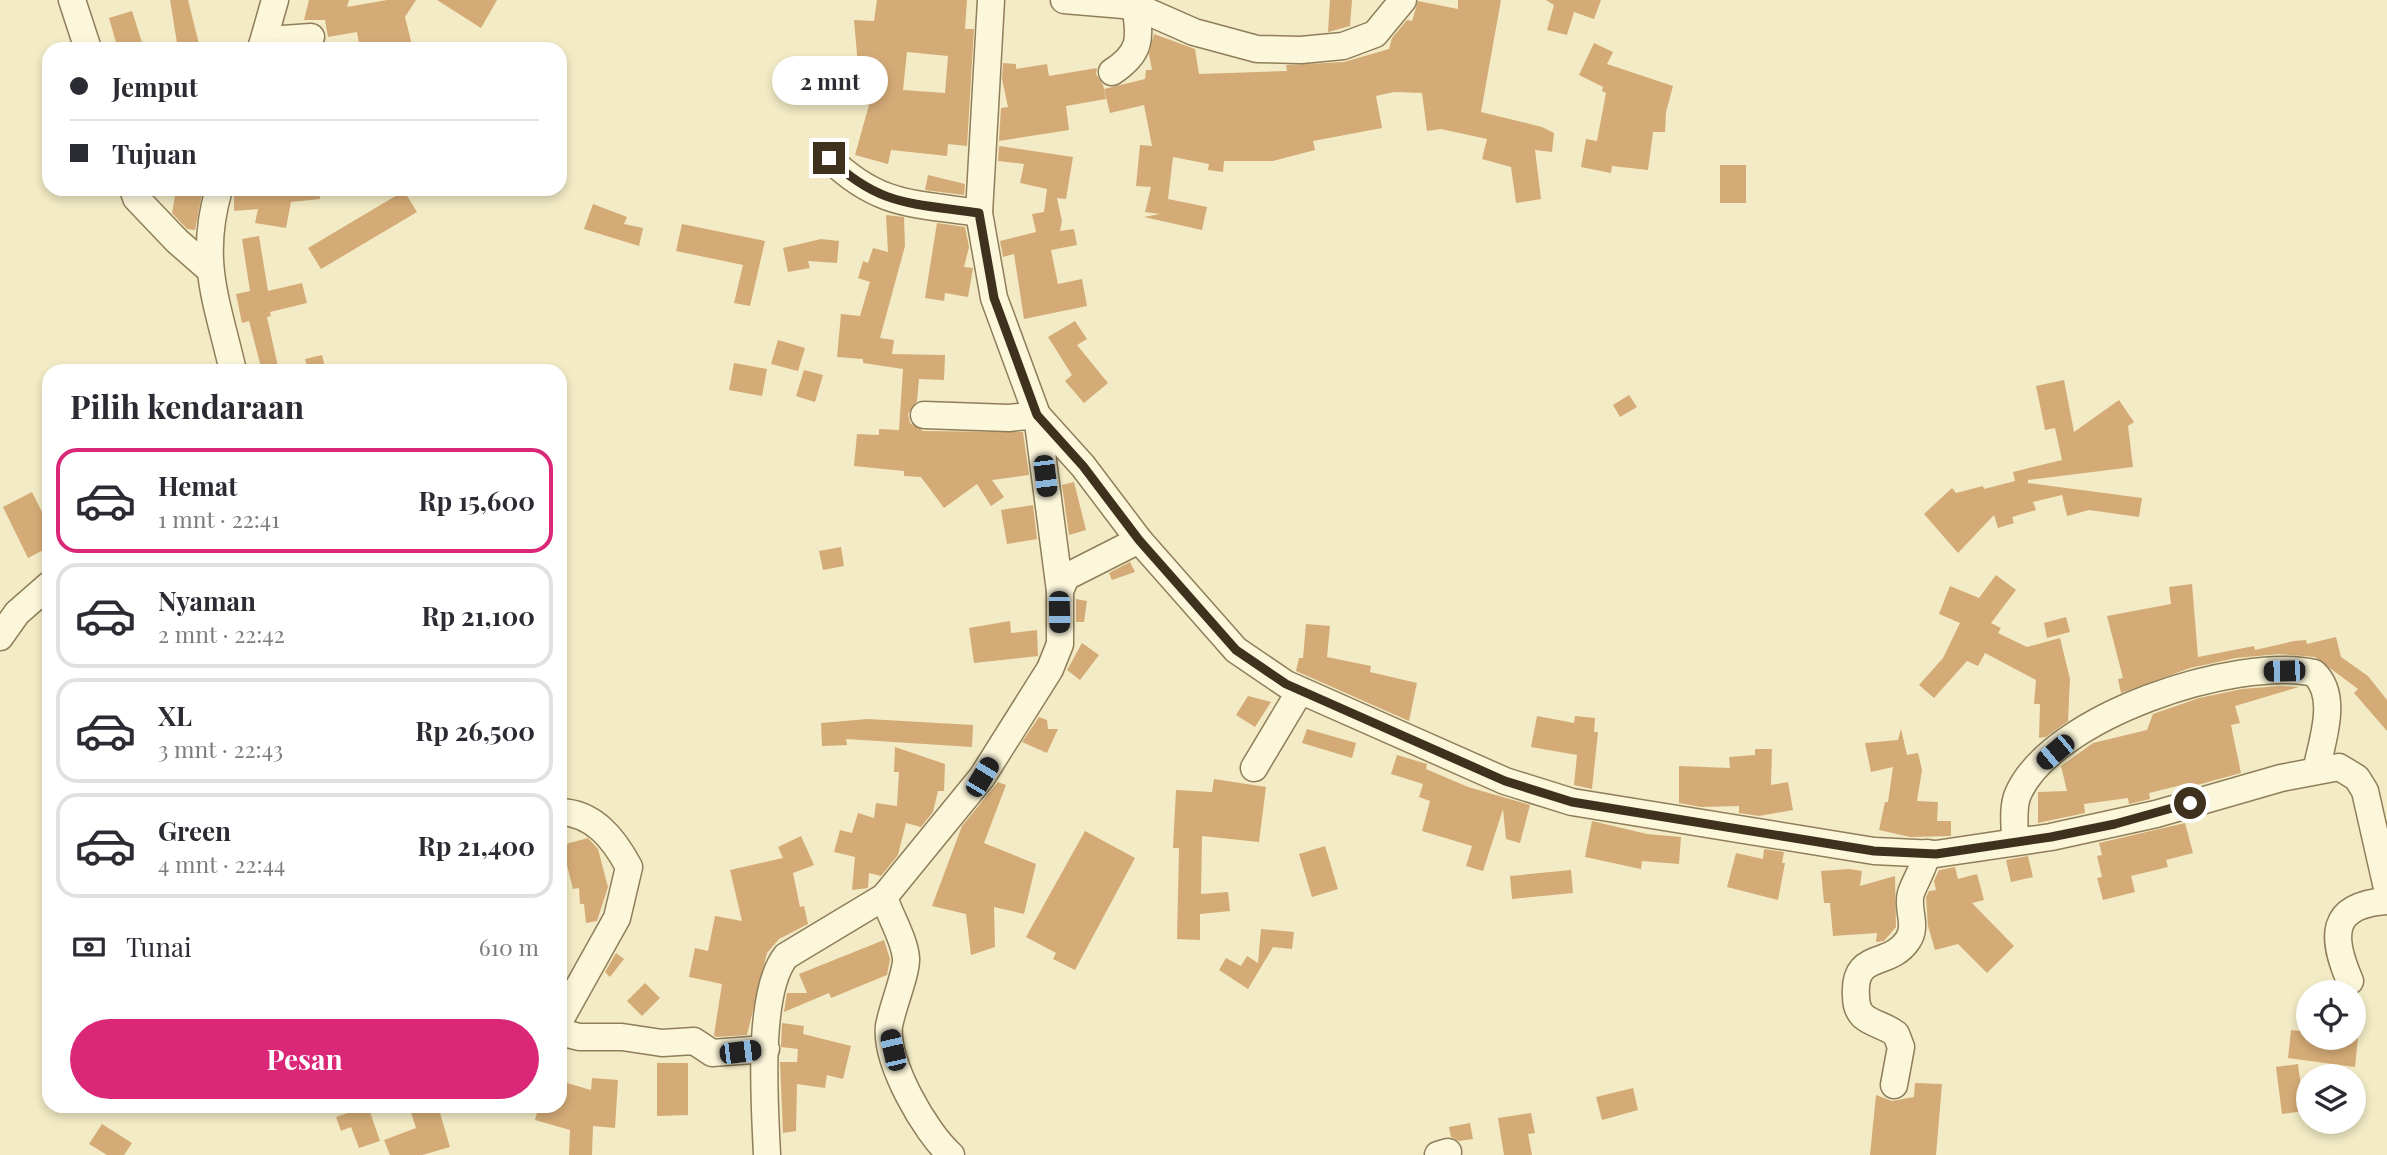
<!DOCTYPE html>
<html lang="id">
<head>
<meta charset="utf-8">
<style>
	body { margin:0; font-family:"Playfair Display",serif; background:#f2f2f3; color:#2b2b33; height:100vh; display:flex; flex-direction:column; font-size:26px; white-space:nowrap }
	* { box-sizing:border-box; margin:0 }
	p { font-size:23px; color:#7c7c81 }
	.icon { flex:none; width:38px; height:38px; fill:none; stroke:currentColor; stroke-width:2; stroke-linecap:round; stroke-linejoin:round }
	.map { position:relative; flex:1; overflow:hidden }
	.drawer { position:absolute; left:42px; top:364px; width:525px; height:749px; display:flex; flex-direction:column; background:#fff; border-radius:21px; box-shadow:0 4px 10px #0003 }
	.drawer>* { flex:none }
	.hud { position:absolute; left:42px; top:42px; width:525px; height:154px; border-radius:21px; box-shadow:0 4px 10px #0003; display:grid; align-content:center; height:154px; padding:0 28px; background:#fff }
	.fabs { position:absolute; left:2296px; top:980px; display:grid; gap:14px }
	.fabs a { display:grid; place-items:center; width:70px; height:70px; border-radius:50%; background:#fff; box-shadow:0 4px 10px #0003; font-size:35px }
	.end { position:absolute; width:32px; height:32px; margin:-16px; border:9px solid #3e321e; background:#fff; box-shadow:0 0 0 4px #fff }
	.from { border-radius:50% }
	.bubble { position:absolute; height:49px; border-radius:24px; background:#fff; box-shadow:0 4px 10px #0003; font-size:23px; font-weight:700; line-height:49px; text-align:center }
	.car { position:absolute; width:21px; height:42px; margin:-21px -10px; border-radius:9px; box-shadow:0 0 5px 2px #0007; background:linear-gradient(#222 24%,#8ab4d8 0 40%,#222 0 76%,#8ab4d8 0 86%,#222 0) }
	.hud b { display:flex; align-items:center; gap:24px; height:66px; font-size:26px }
	.hud b+b { border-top:2px solid #e1e1e2 }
	.hud i { width:18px; height:18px; background:#2b2b33 }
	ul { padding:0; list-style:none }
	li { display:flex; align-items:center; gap:21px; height:105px; margin:0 14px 10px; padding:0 14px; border:4px solid #e1e1e2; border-radius:21px }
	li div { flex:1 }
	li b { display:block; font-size:26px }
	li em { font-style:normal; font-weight:700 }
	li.selected { border-color:#db2777 }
	li>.icon { width:63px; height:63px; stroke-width:1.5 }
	h2 { padding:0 28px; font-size:32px; line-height:84px }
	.pay { display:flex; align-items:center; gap:18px; height:77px; padding:0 28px; font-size:26px }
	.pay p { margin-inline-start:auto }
	.primary-button { display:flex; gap:14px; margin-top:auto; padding:14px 28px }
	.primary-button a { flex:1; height:80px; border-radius:42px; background:#db2777; color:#fff; font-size:28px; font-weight:700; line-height:80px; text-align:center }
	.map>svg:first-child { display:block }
	.building { fill:#d4ab77; fill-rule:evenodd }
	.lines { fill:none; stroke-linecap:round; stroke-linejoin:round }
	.minor-casing { stroke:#8f7e59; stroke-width:29 }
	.minor { stroke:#fcf6da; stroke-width:26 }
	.route { stroke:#3e321e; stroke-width:9 }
</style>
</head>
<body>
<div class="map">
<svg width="2387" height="1155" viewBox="0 0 2387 1155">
	<rect width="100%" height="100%" fill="#f2ebc5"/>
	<!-- building -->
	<g class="building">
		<polygon points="170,0 188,0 199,44 178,49"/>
		<polygon points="309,0 349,0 347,7 387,0 416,0 405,17 413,49 392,49 390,43 360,49 357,32 328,37 325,20 304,20"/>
		<polygon points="437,0 497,0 481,28"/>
		<path d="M877 0H967L965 29H974L967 146 948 144 947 156 891 150 888 164 855 155 869 105H851V66H858L854 20 874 21ZM907 52 948 56 945 93 903 90Z"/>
		<polygon points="1330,0 1352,0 1350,26 1328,32"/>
		<polygon points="1458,0 1501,0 1481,112 1542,127 1554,133 1552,152 1535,150 1541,199 1516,203 1511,167 1482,159 1487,139 1441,129 1427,131 1422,93 1394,92 1376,96 1382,128 1313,141 1315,150 1273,161 1224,161 1223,172 1208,170 1209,164 1173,157 1168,199 1207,207 1202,230 1144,217 1160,214 1145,212 1151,187 1136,186 1140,145 1152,146 1144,105 1110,113 1104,89 1145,79 1146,70 1152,70 1149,54 1154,34 1195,49 1199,74 1287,71 1286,65 1344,62 1389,49 1392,38 1407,20 1412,21 1418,1 1458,9"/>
		<polygon points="1546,0 1601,0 1594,19 1574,12 1567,35 1547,30 1554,5"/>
		<polygon points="132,11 144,49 118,49 109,18"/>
		<polygon points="1594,43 1613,52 1607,64 1673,86 1666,112 1665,132 1653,132 1648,170 1612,166 1611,173 1581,167 1586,139 1597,141 1606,93 1602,91 1603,87 1579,75"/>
		<polygon points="1003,63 1016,64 1016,69 1047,64 1049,76 1097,68 1096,74 1103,85 1106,99 1066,106 1069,130 999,141 1001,108 1008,107 1002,79"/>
		<polygon points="999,146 1073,157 1066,199 1057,198 1062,221 1060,231 1074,229 1077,245 1051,250 1058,284 1082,279 1087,306 1024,319 1014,254 1003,257 1000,241 1036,232 1032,214 1044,212 1047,189 1020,183 1024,164 998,161"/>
		<rect x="1720" y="165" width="26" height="38"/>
		<polygon points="928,175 965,184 964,195 925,190"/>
		<polygon points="234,189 319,189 320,199 291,202 286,228 255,223 258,209 234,211"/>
		<polygon points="176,190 202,194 195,230 187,229 172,213"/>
		<polygon points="404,191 417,212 321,269 308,248"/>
		<polygon points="593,204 627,217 624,224 643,228 639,246 584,229"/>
		<polygon points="886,215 904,217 905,246 880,338 894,340 892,354 945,355 944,380 919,379 917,401 908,414 910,423 923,431 1023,432 1029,475 992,480 1004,497 991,506 977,484 944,508 921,477 904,476 904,471 854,466 857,434 879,435 879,429 899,430 903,369 863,363 863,359 837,357 841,314 860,316 870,282 858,278 863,261 868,263 873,248 888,252"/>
		<polygon points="937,223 965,227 969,247 964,267 973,268 968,297 945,293 944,301 925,298"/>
		<polygon points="682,224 765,241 750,306 734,303 743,265 676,251"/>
		<polygon points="259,236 268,291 302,283 307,303 270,312 271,316 267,317 279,371 262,371 249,321 242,323 236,294 250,291 242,239"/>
		<polygon points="821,239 839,241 837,263 808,261 810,268 788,272 783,248"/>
		<polygon points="1075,321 1087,339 1077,345 1108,383 1084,403 1065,381 1072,375 1048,337"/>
		<polygon points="778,340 805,348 798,371 771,364"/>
		<polygon points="322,355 326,371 308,371 305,359"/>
		<polygon points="734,363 767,369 762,396 729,390"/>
		<polygon points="804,370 823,375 815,402 796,396"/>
		<polygon points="2064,380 2074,432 2119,400 2134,422 2128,426 2133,467 2028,480 2028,483 2142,498 2139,517 2089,510 2067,516 2062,495 2033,502 2036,510 2012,517 2014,523 1998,528 1994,515 1958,553 1924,514 1952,488 1956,493 1983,486 1984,489 2015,481 2013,472 2062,460 2055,428 2045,430 2036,386"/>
		<polygon points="1629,395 1637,407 1620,417 1613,405"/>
		<polygon points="1074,482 1086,530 1069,535 1062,485"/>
		<polygon points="32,492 49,526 49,547 28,558 3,507"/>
		<polygon points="1033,505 1037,539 1007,544 1001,510"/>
		<polygon points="841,547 844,566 823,570 819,551"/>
		<polygon points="1130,562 1135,572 1112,580 1109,573"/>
		<polygon points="1996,575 2016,590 1991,623 2001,628 1998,633 2027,647 2060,638 2070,679 2068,721 2046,737 2039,738 2040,704 2034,704 2036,680 1985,653 1978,666 1967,661 1934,698 1919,685 1943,658 1960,623 1939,614 1950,586 1979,598"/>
		<polygon points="2192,584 2198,657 2254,646 2255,650 2294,641 2306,640 2307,644 2336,637 2341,657 2368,676 2387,700 2387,731 2354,693 2358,689 2315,657 2279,654 2236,658 2190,668 2121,693 2118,679 2123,678 2107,616 2171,604 2169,587"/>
		<polygon points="1076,599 1087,601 1084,622 1076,622"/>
		<polygon points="2066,617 2070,632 2047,638 2044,623"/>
		<polygon points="1010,621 1011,633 1037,630 1038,656 974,663 969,628"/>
		<polygon points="1306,624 1330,626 1327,657 1371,666 1370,672 1417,683 1409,721 1296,671 1299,658 1303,658"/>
		<polygon points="1082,643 1099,655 1080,680 1067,670"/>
		<polygon points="2280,686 2299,687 2235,706 2240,723 2231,725 2241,773 2190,787 2190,783 2149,793 2150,799 2129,804 2128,798 2084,804 2085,813 2038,823 2038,792 2067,791 2061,766 2093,743 2147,730 2153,714 2199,698 2242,689"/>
		<polygon points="1248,696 1271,702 1255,727 1236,715"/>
		<polygon points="1537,716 1574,723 1575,716 1595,718 1594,732 1598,732 1592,789 1574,785 1577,755 1531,747"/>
		<polygon points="1039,717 1047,720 1048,729 1058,729 1047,753 1022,742"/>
		<polygon points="868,719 973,725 972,747 846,739 847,745 822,746 821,723"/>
		<polygon points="1307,729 1356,743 1352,758 1302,743"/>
		<polygon points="1901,729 1907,755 1918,753 1922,770 1917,801 1938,802 1937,821 1951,821 1951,836 1910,837 1879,830 1885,802 1888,802 1893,767 1871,772 1865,743 1898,740"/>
		<polygon points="895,747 945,764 944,791 938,791 933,812 921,827 906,823 898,855 881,876 869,873 868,888 852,890 855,857 834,852 840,830 852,833 858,813 874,818 876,803 897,806 899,772 894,772"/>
		<polygon points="1755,749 1772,749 1771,785 1788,782 1793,810 1759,816 1739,813 1739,806 1701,807 1679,803 1679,766 1730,768 1729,757 1755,755"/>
		<polygon points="1397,755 1427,764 1426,769 1468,787 1530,805 1520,843 1506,839 1503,809 1483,871 1466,866 1472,846 1422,831 1430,801 1419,797 1423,784 1391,774"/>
		<polygon points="1214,779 1266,787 1259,842 1202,836 1201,894 1228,892 1230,911 1200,914 1200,940 1177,939 1179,848 1173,848 1176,790 1212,792"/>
		<polygon points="998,782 1006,785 984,843 1036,864 1024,914 994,907 995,947 971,955 966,914 932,906 962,826"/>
		<polygon points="1592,821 1647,834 1681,837 1679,864 1642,861 1641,869 1585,857"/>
		<polygon points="2185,823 2193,853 2166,860 2168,867 2131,876 2135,892 2103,900 2097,878 2102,877 2097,856 2102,855 2099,843"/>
		<polygon points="1085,831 1135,858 1075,970 1053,959 1056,953 1026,937"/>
		<polygon points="801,836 814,865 793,873 800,907 804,906 808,924 779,939 767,953 747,1035 716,1037 714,1035 722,984 689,977 695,948 708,951 715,916 742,921 730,870 783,858 778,847"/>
		<polygon points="588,838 598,849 608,887 597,921 586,923 584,904 580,904 579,888 573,889 562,845"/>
		<polygon points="1325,846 1338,889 1312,897 1299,854"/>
		<polygon points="1764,849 1784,852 1782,863 1785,863 1778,900 1727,887 1736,853 1763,859"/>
		<polygon points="2028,856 2033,877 2011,882 2006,860"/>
		<polygon points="1955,867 1958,879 1977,874 1984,900 1972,903 2014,946 1987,973 1958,944 1935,950 1928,926 1926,897 1929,891 1936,890 1934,881 1939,870"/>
		<polygon points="1849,869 1862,871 1860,886 1895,876 1896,927 1884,941 1876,942 1877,933 1833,936 1830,903 1824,903 1821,871"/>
		<polygon points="1571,870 1573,893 1512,899 1510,876"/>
		<polygon points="1261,929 1294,932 1292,949 1273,947 1248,989 1219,970 1226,958 1241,966 1247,956 1258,963"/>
		<polygon points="884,940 890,959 887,975 831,998 829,993 784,1012 787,993 807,993 799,974"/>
		<polygon points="616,953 624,959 610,977 605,972"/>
		<polygon points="645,983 660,998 642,1016 627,1001"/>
		<polygon points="782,1023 804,1026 803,1034 851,1046 843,1079 827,1075 825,1088 797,1084 796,1131 783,1133 780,1062 797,1062 798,1049 781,1047"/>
		<polygon points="2291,1030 2308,1032 2308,1038 2358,1038 2355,1067 2288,1058"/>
		<polygon points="657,1063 688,1063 688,1115 657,1116"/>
		<polygon points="2298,1064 2304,1111 2282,1114 2276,1067"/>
		<polygon points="592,1078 618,1080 615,1128 593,1126 592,1155 569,1155 570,1130 535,1120 539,1106 560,1106 560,1081 591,1090"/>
		<polygon points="1915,1083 1942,1084 1936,1155 1870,1155 1876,1095 1892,1101 1914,1097"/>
		<polygon points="1633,1088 1638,1110 1602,1120 1596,1097"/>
		<polygon points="368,1106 380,1141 359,1148 351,1127 341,1131 336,1117"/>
		<polygon points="421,1106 438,1106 450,1147 422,1155 390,1155 384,1140 416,1128 410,1109"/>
		<polygon points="1531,1113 1535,1133 1528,1134 1532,1155 1504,1155 1498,1118"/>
		<polygon points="1470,1123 1473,1139 1459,1141 1451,1137 1449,1127"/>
		<polygon points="102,1124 132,1143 124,1155 107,1155 89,1144"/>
	</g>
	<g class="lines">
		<!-- minor casing -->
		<g class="minor-casing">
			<g id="minor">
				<polyline points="72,0 88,49"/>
				<polyline points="991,0 979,213 994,298 1037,415 1083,466 1139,540 1236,650 1286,684 1505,781 1572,802 1874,851 1936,854 2051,837 2156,814 2281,778 2339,767 2357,778 2365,791 2387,888"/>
				<polyline points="1064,0 1135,6 1194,32 1257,49 1301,50 1343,46 1375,34 1403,0"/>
				<polyline points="262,45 283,39 311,37"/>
				<polyline points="261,49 275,0"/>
				<path d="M1112 72C1141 53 1141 39 1135 6"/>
				<path d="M829 158C879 207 914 203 979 213"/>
				<polyline points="133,189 136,198 177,241 209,269"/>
				<path d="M219 189C198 261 217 301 233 371"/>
				<polyline points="924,415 1009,418 1037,415 1060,591"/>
				<polyline points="0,637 17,613 49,585"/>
				<polyline points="1254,768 1300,691"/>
				<path d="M560 812C594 813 614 839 629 867L617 918 560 1020"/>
				<path d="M2015 842C2015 827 2012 808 2018 794 2052 716 2236 656 2314 673 2339 696 2322 741 2316 771"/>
				<path d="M884 897C890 916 904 938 906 958 907 972 892 1008 889 1026 885 1062 925 1132 951 1155"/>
				<path d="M2350 981C2331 937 2329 905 2387 901"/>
				<polyline points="560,1032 579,1037 622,1037 662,1043 694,1041 712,1053 766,1049"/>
				<path d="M1894 1085 1901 1047 1896 1034C1886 1026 1872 1024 1863 1016 1858 1011 1856 1003 1856 996 1853 950 1889 969 1908 940 1918 925 1906 908 1911 893 1916 879 1924 868 1927 853"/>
				<path d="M767 1155C765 1107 756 993 786 956L884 897 982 777 1050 669 1060 644V591L1066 577 1139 540"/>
				<polyline points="1438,1155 1448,1152"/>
			</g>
		</g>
		<!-- minor -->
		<use href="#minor" class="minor"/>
	</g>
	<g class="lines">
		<!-- route -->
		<path class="route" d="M829 158C880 207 913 203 979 213L994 298 1037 415 1083 466 1139 540 1236 650 1286 684 1505 781 1572 802 1874 851 1936 854 2051 837 2115 824 2190 803"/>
	</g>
</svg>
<div class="fabs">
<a><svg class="icon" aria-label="locate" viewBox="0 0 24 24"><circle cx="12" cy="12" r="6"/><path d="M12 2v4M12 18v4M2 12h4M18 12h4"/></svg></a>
<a><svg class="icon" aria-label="layers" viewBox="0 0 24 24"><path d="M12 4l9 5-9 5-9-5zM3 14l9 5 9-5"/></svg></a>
</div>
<i class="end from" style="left:2190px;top:803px"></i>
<i class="end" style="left:829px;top:158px"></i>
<div class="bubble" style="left:772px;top:56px;width:116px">2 mnt</div>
<i class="car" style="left:1045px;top:476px;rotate:173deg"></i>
<i class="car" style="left:1059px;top:612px;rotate:179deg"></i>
<i class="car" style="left:2284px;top:671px;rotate:269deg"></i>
<i class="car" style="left:2055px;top:752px;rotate:230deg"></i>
<i class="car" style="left:982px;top:777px;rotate:31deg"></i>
<i class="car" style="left:893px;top:1050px;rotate:347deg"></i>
<i class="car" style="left:740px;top:1052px;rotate:83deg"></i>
<div class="hud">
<b><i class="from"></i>Jemput</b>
<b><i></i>Tujuan</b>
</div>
<section class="drawer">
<h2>Pilih kendaraan</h2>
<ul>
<li class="selected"><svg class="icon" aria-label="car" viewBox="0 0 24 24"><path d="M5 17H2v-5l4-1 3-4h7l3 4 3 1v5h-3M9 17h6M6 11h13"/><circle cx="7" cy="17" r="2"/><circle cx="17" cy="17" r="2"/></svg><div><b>Hemat</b><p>1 mnt · 22:41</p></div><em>Rp 15,600</em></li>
<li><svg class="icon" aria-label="car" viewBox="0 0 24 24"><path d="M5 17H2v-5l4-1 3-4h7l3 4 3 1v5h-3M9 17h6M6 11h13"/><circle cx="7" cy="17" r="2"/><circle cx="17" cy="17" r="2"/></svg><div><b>Nyaman</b><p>2 mnt · 22:42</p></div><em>Rp 21,100</em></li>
<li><svg class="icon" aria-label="car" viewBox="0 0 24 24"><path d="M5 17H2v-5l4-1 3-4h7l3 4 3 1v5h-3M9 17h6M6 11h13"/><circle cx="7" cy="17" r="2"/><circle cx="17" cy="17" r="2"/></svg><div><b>XL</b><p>3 mnt · 22:43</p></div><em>Rp 26,500</em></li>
<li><svg class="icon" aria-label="car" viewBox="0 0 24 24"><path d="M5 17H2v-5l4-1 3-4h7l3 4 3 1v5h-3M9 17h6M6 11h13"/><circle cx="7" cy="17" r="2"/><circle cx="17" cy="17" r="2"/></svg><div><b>Green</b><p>4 mnt · 22:44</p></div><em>Rp 21,400</em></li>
</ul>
<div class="pay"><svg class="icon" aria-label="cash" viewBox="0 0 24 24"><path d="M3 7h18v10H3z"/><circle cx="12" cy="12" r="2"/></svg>Tunai<p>610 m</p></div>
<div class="primary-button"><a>Pesan</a></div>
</section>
</div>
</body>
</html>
